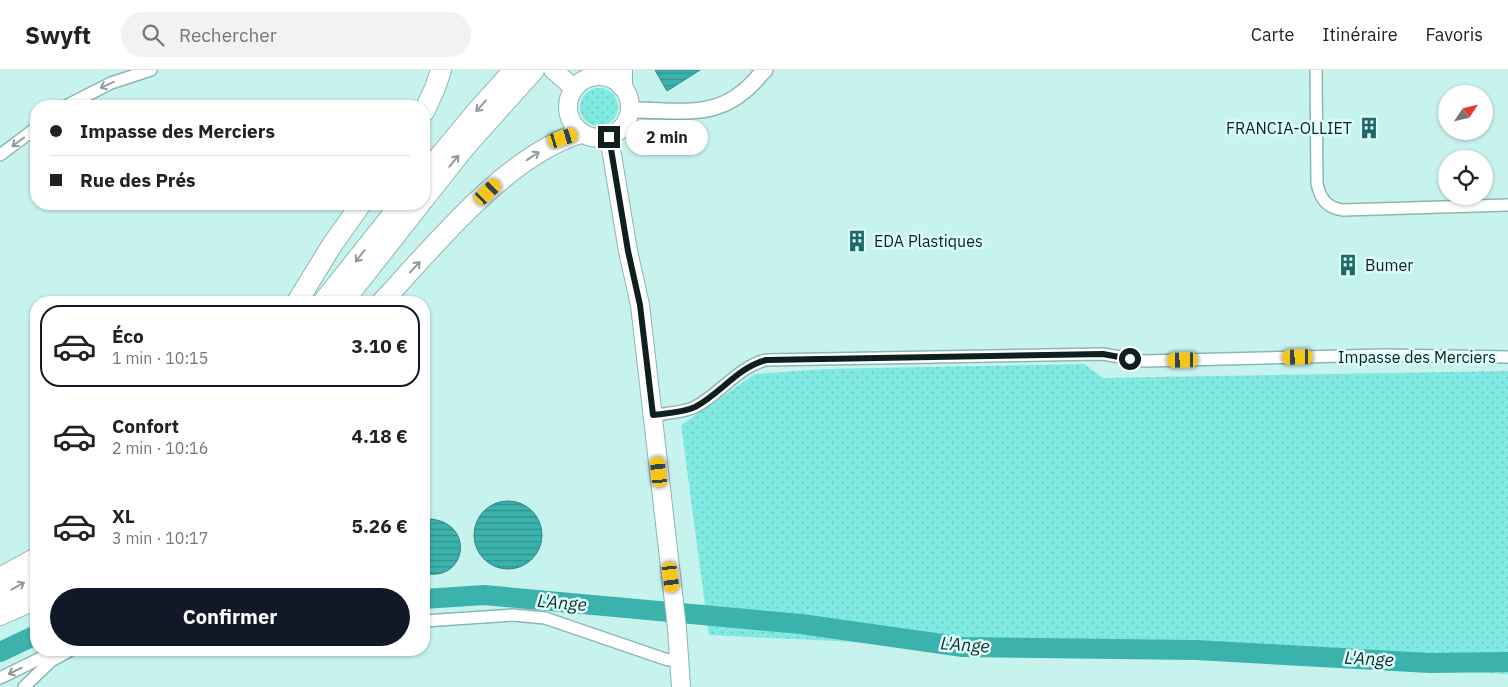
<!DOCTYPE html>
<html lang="fr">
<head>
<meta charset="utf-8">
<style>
	body { margin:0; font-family:"IBM Plex Sans",sans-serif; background:#f2f2f2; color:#222; height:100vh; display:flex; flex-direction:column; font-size:19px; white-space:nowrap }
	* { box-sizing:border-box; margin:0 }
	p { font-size:16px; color:#767676 }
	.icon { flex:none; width:28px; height:28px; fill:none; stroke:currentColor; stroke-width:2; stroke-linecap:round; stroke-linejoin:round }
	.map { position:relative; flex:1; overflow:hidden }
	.panel { position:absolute; left:30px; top:226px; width:400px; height:360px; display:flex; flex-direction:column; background:#fff; border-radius:20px; box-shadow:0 1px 4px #0004 }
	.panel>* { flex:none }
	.top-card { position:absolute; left:30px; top:30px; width:400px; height:110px; border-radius:20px; box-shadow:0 1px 4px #0004; display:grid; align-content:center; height:110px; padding:0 20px; background:#fff }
	.needle { width:32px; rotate:55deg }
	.buttons { position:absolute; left:1438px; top:15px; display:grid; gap:10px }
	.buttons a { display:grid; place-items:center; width:55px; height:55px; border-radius:50%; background:#fff; box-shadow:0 1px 4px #0004; font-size:25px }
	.end { position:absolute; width:22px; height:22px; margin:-11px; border:6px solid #0e1f1e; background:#fff; box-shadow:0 0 0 2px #fff }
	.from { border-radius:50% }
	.bubble { position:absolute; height:35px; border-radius:18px; background:#fff; box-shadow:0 1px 4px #0004; font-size:16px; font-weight:800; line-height:35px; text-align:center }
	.car { position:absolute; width:15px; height:30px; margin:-15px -8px; border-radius:6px; box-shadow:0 0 4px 1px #0007; background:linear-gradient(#f5c518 24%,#345 0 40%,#f5c518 0 76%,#345 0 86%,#f5c518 0) }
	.top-card b { display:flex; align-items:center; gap:18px; height:48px; font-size:19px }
	.top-card b+b { border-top:1px solid #e0e0e0 }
	.top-card i { width:12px; height:12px; background:#222 }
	ul { padding:9px 0 0; list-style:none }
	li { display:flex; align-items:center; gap:15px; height:82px; margin:0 10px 8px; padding:0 10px; border:2px solid transparent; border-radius:20px }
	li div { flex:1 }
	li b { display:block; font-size:19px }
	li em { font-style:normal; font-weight:800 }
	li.active { border-color:#111827 }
	li>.icon { width:45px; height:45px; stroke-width:1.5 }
	.cta { display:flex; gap:10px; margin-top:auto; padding:10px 20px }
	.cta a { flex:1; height:58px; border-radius:30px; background:#111827; color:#fff; font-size:20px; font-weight:800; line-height:58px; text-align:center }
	header { display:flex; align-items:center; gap:30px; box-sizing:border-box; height:70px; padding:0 25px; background:#fff; border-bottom:1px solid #e0e0e0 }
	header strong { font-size:24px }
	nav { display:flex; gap:28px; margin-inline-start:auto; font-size:18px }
	.search { width:350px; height:45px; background:#f2f2f2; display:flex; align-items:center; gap:12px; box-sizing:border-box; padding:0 18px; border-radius:28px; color:#767676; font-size:19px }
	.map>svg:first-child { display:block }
	.grass { fill:url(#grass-dots) }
	.water { fill:url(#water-rules); stroke:#2e8681 }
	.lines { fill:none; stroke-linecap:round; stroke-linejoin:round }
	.river { stroke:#3cb2ac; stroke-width:20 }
	.minor-casing { stroke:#8cb6b2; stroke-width:14 }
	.secondary-casing { stroke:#8cb6b2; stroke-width:18 }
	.primary-casing { stroke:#8cb6b2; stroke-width:20 }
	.motorway-casing { stroke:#8cb6b2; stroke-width:22 }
	.minor { stroke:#fff; stroke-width:11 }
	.secondary { stroke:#fff; stroke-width:15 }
	.primary { stroke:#fff; stroke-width:18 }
	.motorway { stroke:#fff; stroke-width:20 }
	.oneway { stroke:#939a9a }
	.route { stroke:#0e1f1e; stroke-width:6 }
	.labels { text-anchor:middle; stroke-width:5; stroke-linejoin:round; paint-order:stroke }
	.poi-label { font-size:16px; fill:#0e1f1e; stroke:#dbfefb; text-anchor:start }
	.street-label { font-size:16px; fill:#0e1f1e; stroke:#dbfefb }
	.water-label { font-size:18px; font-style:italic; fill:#192d2c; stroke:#dbfefb }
</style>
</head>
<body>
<header>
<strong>Swyft</strong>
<div class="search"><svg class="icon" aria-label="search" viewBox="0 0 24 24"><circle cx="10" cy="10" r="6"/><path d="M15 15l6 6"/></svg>Rechercher</div>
<nav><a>Carte</a><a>Itinéraire</a><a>Favoris</a></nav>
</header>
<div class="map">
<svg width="1508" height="617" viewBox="0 0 1508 617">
	<defs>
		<pattern id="grass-dots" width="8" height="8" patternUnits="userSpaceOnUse" patternTransform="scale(1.25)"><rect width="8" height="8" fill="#80e9e2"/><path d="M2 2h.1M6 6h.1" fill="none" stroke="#6dc7c1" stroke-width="1.8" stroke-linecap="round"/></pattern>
		<pattern id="water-rules" width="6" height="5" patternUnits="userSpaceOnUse" patternTransform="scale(1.25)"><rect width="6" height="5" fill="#3cb2ac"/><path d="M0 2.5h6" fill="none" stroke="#31908b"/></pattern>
	</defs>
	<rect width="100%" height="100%" fill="#c7f3ef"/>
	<!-- grass -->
	<g class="grass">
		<circle cx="599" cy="37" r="19"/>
		<polygon points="1084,294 1103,308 1508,301 1508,604 709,565 681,355 755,304 825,299"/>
	</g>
	<!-- water -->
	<g class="water">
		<polygon points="655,0 700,0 667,21"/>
		<circle cx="508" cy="465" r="34"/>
		<path d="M431 449C476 454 466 513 424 503V451Z"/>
	</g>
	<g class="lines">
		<!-- river -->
		<g class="river">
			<polyline points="424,529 484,525 801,554 963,577 1196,580 1430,593 1508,592"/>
			<polyline points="0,582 36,565"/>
		</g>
		<!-- minor casing -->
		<g class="minor-casing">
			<g id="minor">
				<path d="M1316 0 1317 113C1320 129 1327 138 1343 140L1508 135"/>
				<polyline points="66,36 111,13 151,0"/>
				<polyline points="0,85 36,58"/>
				<path d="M653 345C666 343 682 343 695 337 720 324 738 297 766 290L1103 284 1144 291 1384 285 1508 287"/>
				<polyline points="424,551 513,545 545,548 665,589 681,592"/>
				<polyline points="0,608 55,581 61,580"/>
				<polyline points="24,617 51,591 71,580"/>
			</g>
		</g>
		<!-- secondary casing -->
		<g class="secondary-casing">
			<path id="secondary" d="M630 40C669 39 710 50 743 22 751 16 758 7 765 0"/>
		</g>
		<!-- primary casing -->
		<g class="primary-casing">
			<g id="primary">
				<polyline points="553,0 574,18"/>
				<circle cx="599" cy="37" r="31"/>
				<polyline points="609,67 628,181 640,235 677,558 681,617"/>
			</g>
		</g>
		<!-- motorway casing -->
		<g class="motorway-casing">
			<g id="motorway">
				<polyline points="622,16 622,0"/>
				<polyline points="424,42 435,18 441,0"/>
				<polyline points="424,105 477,41 514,0"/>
				<polyline points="424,129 465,77 534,0"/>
				<polyline points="297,232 332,175 361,134"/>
				<polyline points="323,232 401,134"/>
				<polyline points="343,232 420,134"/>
				<path d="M382 232C434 176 507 85 581 63"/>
				<polyline points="0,508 36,488"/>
				<polyline points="0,526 36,506"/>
				<polyline points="0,545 36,529"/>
			</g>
		</g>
		<!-- minor -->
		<use href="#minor" class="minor"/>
		<!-- secondary -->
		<use href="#secondary" class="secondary"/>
		<!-- primary -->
		<use href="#primary" class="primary"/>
		<!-- motorway -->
		<use href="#motorway" class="motorway"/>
	</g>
	<!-- one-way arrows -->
	<defs><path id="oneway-shaft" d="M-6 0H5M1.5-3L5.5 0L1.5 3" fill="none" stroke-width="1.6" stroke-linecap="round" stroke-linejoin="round" transform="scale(1.25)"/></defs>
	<g class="oneway">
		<use href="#oneway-shaft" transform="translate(107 15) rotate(156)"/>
		<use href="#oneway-shaft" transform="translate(481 36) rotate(132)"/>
		<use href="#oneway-shaft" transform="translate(18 72) rotate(143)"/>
		<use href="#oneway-shaft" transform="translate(533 86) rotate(-34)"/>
		<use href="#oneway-shaft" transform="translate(454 91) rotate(-51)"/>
		<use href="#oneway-shaft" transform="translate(360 186) rotate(128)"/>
		<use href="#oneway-shaft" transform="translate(415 197) rotate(-47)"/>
		<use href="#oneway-shaft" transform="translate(18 516) rotate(-29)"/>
		<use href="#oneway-shaft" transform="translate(15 601) rotate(154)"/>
	</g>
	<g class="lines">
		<!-- route -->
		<path class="route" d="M609 67 628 181 640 235 653 345C666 343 682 343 695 337 720 324 738 297 766 290L1103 284 1130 289"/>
	</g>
	<!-- icons -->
	<defs>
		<g id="building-bare" transform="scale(1.725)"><path d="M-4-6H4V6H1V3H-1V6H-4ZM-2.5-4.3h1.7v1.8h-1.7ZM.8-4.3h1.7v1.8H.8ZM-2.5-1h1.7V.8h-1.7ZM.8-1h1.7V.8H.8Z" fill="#1d6965" stroke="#dbfefb" stroke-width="2.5" paint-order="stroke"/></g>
	</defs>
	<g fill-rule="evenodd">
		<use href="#building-bare" x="1369" y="58"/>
		<use href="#building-bare" x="857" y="171"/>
		<use href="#building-bare" x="1348" y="195"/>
	</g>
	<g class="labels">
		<!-- poi labels -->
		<g class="poi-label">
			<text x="1352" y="64" text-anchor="end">FRANCIA-OLLIET</text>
			<text x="874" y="177">EDA Plastiques</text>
			<text x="1365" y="201">Bumer</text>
		</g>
		<!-- street labels -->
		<g class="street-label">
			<text x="1417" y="293">Impasse des Merciers</text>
		</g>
		<!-- water labels -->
		<g class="water-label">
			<text transform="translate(562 533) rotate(5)" y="6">L'Ange</text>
			<text transform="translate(965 575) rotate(4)" y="6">L'Ange</text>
			<text transform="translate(1369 589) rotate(3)" y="6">L'Ange</text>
		</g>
	</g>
</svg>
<div class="buttons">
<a><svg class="needle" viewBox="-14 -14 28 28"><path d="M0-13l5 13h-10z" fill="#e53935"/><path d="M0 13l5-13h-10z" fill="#767676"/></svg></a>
<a><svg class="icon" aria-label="locate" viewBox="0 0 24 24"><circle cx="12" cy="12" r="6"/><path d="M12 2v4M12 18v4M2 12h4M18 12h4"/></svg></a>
</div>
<i class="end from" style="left:1130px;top:289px"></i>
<i class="end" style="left:609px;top:67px"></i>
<div class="bubble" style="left:626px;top:50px;width:82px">2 min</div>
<i class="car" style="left:563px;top:68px;rotate:73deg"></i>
<i class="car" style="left:488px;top:122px;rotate:47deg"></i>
<i class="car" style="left:1298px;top:287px;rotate:269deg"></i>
<i class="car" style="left:1183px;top:290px;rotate:269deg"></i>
<i class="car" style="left:659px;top:402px;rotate:354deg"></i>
<i class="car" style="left:671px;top:507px;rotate:173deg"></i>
<div class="top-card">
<b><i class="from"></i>Impasse des Merciers</b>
<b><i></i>Rue des Prés</b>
</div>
<section class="panel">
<ul>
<li class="active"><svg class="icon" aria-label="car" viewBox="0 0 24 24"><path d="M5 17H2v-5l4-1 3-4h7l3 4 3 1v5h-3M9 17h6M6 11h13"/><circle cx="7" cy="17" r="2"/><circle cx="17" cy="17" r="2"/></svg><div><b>Éco</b><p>1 min · 10:15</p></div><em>3.10 €</em></li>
<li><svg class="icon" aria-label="car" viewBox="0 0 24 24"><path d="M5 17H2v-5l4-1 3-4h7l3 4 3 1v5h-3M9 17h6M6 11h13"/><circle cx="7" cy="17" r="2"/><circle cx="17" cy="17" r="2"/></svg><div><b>Confort</b><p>2 min · 10:16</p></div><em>4.18 €</em></li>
<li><svg class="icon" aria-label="car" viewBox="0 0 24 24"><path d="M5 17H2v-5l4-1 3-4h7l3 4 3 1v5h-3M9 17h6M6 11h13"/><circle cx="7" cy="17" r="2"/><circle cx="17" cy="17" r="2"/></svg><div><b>XL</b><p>3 min · 10:17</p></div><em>5.26 €</em></li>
</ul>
<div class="cta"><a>Confirmer</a></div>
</section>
</div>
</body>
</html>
